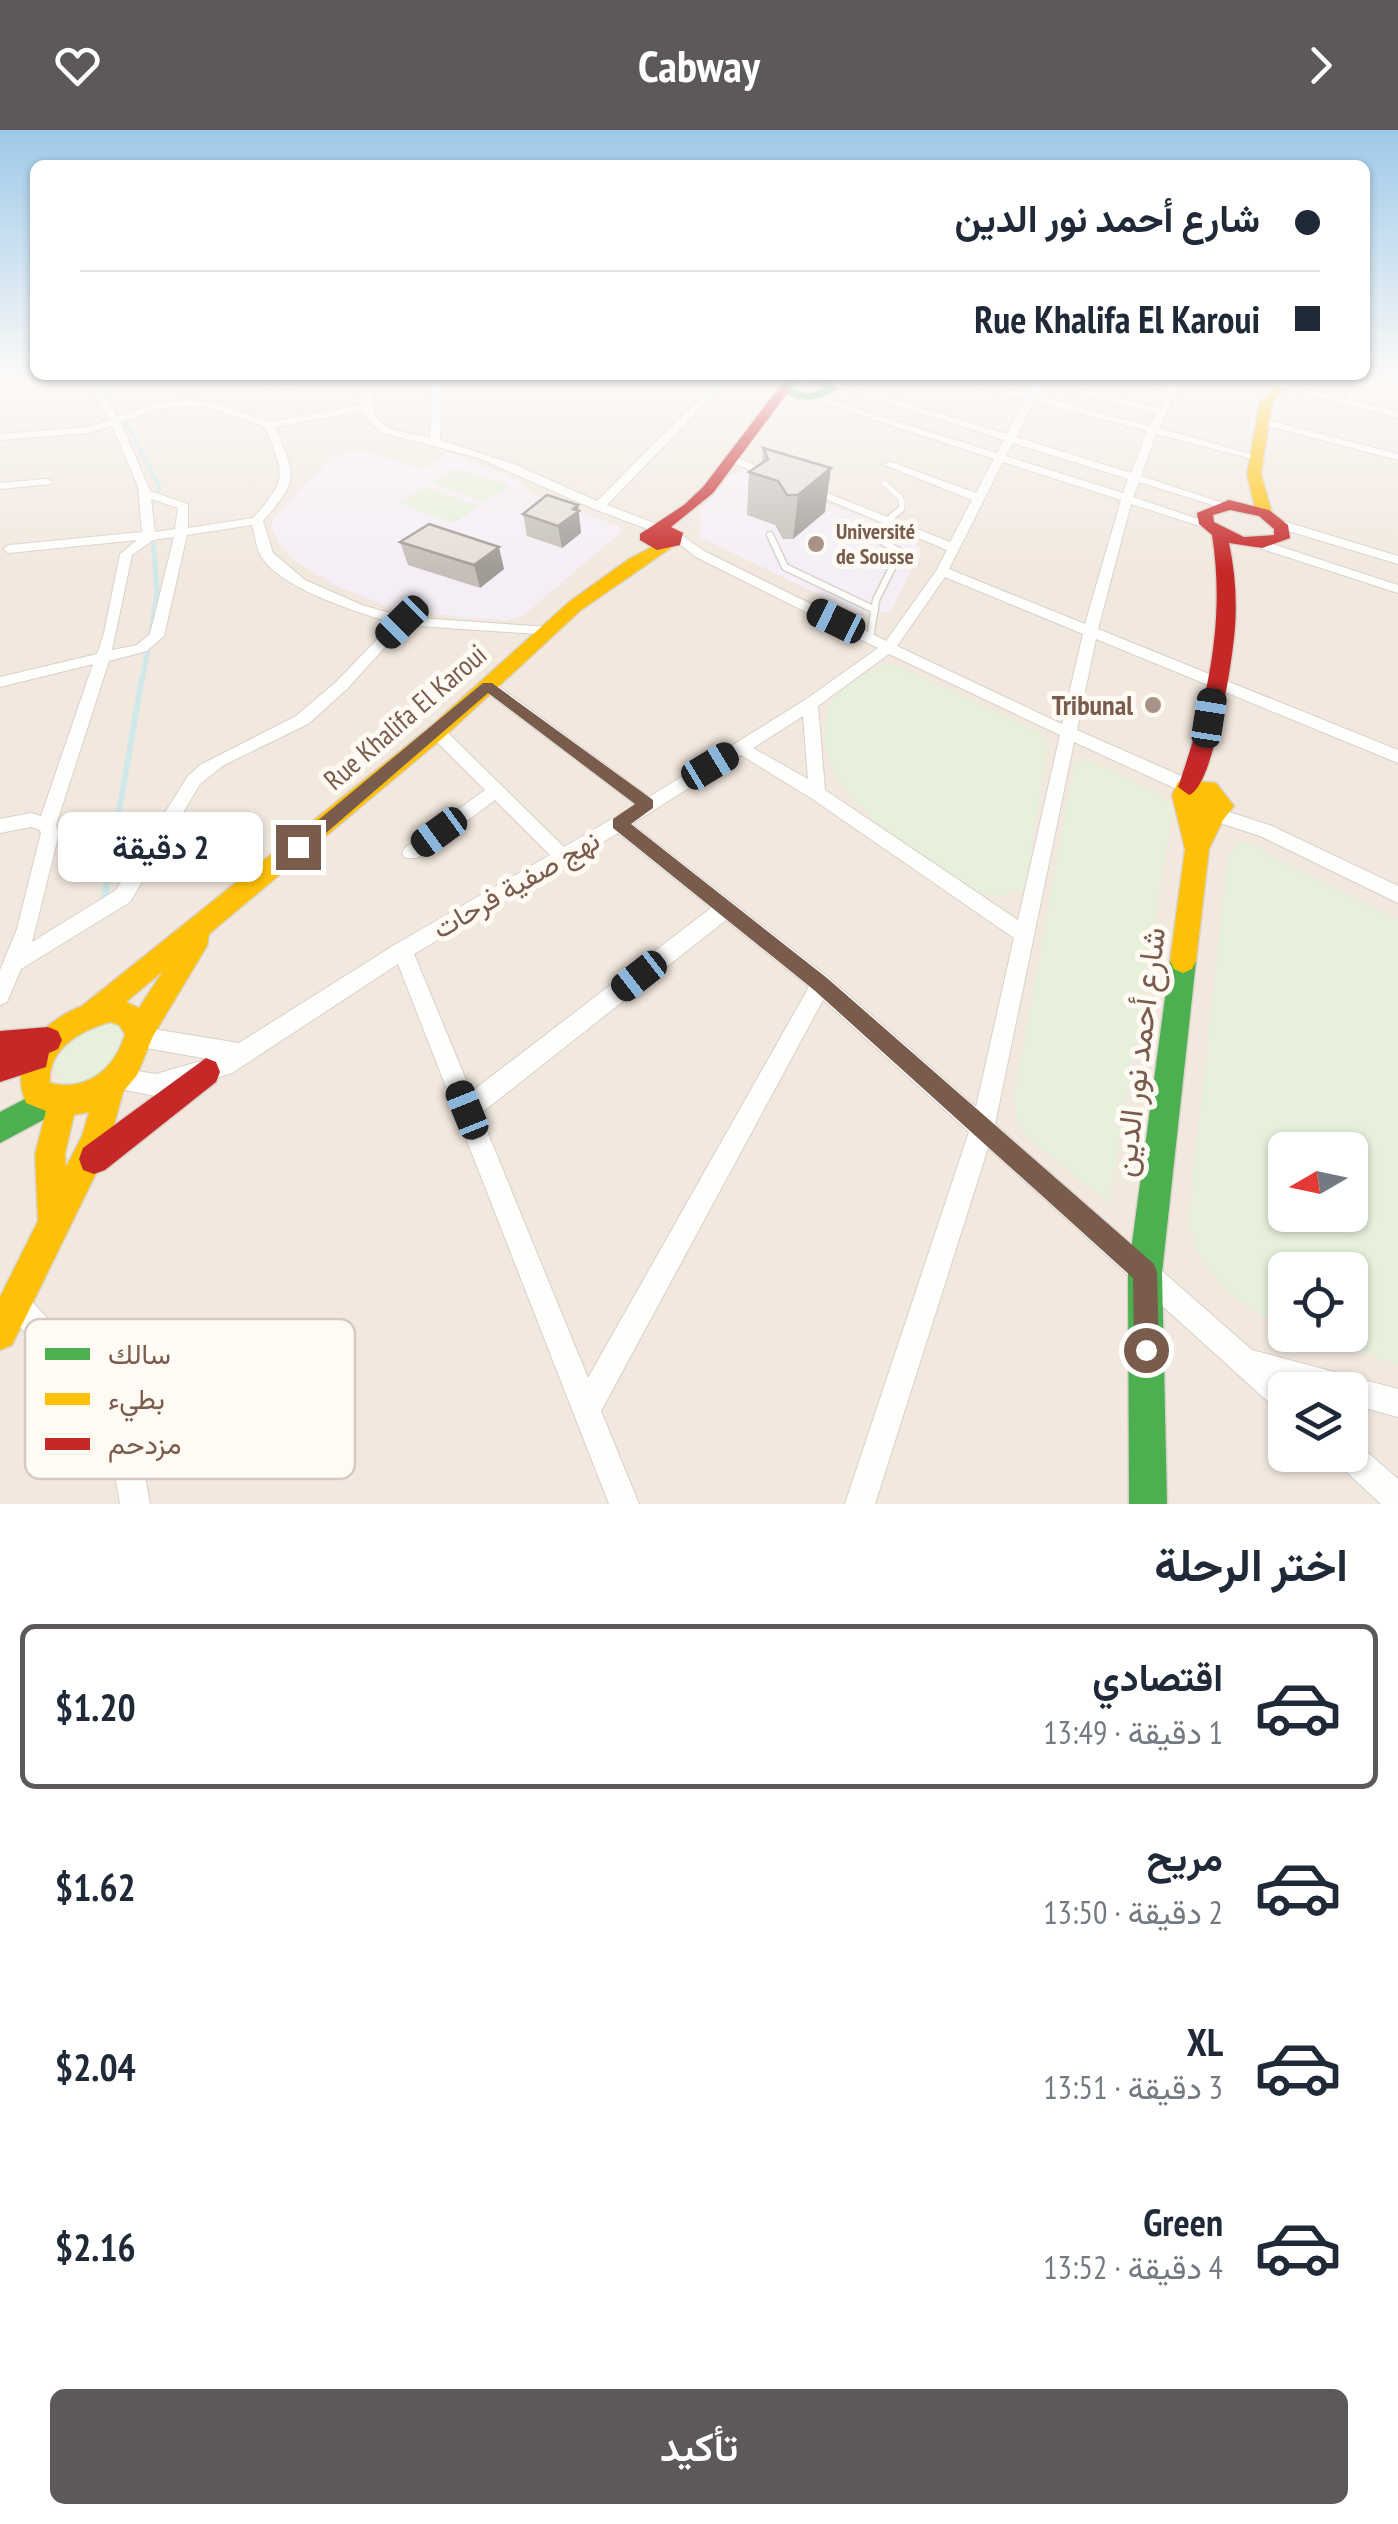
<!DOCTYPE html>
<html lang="ar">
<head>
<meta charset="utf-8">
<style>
	body { margin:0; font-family:"PT Sans Narrow",Vazirmatn,sans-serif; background:#f2f2f3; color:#1f2937; direction:rtl; height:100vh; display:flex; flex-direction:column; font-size:38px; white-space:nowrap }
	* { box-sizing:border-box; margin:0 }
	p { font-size:32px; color:#747a83 }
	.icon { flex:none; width:55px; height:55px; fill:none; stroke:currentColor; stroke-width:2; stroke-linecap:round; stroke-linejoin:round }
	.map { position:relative; height:1374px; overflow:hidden; direction:ltr }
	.drawer { display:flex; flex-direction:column; background:#fff; flex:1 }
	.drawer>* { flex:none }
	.hud { position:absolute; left:30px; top:30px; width:1340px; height:220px; border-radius:15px; box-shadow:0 2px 8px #0004; direction:rtl; display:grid; align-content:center; height:220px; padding:0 50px; background:#fff }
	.needle { width:65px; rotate:261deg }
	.controls { position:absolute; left:1268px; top:1002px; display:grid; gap:20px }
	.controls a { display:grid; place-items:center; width:100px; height:100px; border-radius:15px; background:#fff; box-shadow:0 2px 8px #0004; font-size:50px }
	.end { position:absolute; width:45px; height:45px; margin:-22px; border:12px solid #7a5c4d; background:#fff; box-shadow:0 0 0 5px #fff }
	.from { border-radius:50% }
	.bubble { position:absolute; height:70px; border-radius:15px; background:#fff; box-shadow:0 2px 8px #0004; font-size:32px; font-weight:600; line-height:70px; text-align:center; direction:rtl }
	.car { position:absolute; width:30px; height:60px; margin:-30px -15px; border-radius:12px; box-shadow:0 0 8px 2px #0007; background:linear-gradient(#222 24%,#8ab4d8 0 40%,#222 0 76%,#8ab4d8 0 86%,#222 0) }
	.hud b { display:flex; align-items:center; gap:35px; height:95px; font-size:38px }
	.hud b+b { border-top:2px solid #e0e1e3 }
	.hud i { width:25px; height:25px; background:#1f2937 }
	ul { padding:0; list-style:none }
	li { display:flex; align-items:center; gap:30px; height:165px; margin:0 20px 15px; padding:0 30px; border:5px solid transparent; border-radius:15px }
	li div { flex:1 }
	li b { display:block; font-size:38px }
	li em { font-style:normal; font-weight:600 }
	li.on { border-color:#5c585b }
	li>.icon { width:90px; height:90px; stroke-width:1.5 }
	h2 { padding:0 50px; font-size:45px; line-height:120px }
	.cta { display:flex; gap:20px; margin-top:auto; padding:20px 50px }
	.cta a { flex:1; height:115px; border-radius:15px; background:#5c585b; color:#fff; font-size:40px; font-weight:600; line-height:115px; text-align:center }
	header { display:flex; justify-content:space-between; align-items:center; height:130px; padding:0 50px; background:#5c585b; color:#fff; font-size:45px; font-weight:600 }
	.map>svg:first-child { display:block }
	.residential { fill:#f2e8de; fill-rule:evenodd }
	.education { fill:#f6eef6 }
	.green { fill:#e7f0db; fill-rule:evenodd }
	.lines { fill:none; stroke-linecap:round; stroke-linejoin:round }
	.stream-far3 { stroke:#d0e8ea; stroke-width:4 }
	.stream-far2 { stroke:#d0e8ea; stroke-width:5 }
	.stream-far1 { stroke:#d0e8ea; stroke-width:6 }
	.stream { stroke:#d0e8ea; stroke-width:8 }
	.lane-far1-casing { stroke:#d7d1cb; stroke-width:6 }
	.lane-casing { stroke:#d7d1cb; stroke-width:9 }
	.street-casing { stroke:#d7d1cb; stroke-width:2 }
	.fast-casing { stroke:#d9d2cb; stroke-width:3 }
	.slow-casing { stroke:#d9d2cb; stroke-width:3 }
	.jam-casing { stroke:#d9d2cb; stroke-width:3 }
	.lane-far1 { stroke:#fefefd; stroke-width:5 }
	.lane { stroke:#fefefd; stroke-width:6 }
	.street { fill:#fefefd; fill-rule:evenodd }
	.fast { fill:#4caf50; fill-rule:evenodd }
	.slow { fill:#ffc107; fill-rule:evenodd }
	.jam { fill:#c62828; fill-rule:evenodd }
	.wall { fill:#c6bfb9 }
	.shaded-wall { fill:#a19b96 }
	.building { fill:#e6ded7; stroke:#a19b96; stroke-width:2.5 }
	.route { fill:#7a5c4d }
	.poi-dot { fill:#a69286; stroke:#fffaf3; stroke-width:4 }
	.labels { text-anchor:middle; stroke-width:10; stroke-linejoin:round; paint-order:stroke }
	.far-poi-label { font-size:22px; font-weight:bold; fill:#7a5c4d; stroke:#fffaf3; text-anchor:start }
	.poi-label { font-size:28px; font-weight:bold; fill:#7a5c4d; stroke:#fffaf3; text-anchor:end }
	.street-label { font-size:28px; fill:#7a5c4d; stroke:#fffaf3 }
	.near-street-label { font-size:32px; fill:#7a5c4d; stroke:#fffaf3 }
	.key { fill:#fffaf3; stroke:#d7cbc1; stroke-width:2.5 }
	.key-label { font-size:28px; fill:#7a5c4d }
</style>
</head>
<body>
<header><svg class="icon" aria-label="forward" viewBox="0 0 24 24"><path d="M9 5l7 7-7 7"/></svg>Cabway<svg class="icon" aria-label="heart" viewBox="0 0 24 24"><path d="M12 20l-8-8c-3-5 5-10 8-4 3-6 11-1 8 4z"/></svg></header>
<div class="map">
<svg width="1398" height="1374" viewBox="0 0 1398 1374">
	<rect width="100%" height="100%" fill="#f9f5f0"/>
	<!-- residential -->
	<path class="residential" d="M0 247H1398V1374H0ZM1285 1020H1350V1085H1285ZM1285 1140H1350V1205H1285ZM1285 1260H1350V1325H1285Z"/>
	<!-- education -->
	<g class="education">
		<polygon points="360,320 424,339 449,322 521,352 531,364 619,396 621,402 522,487 508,490 466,488 390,477 339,457 299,434 279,414 271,396 274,387 334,325"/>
		<polygon points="750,342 912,407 922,421 890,482 858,483 701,408 699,381 732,344"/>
	</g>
	<!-- green -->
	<g class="green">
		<polygon points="455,338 510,356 485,372 431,353"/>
		<polygon points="425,357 479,376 454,393 398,373"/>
		<path d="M884 534H893L1043 604 1048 615 1025 759 995 767 980 763C928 727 820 674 825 599 826 583 830 569 843 558 855 548 871 542 884 534Z"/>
		<polygon points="1085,629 1160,664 1173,679 1109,1073 1026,1006 1017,990 1014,967 1075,630"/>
		<path d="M1239 712 1261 717 1266 724 1398 790V1235L1310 1205H1350V1140H1285V1195C1237 1177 1200 1143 1188 1093L1228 725ZM1285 1020H1350V1085H1285Z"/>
		<path d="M113 890 127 900 126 919C108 938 91 960 62 953L53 938C59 906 86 901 113 890Z"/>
	</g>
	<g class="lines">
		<!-- stream-far3 -->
		<polyline class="stream-far3" points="102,247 112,279 129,298 160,358 148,379"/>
		<!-- stream-far2 -->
		<g class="stream-far2">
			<polyline points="151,502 157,461 153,405"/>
			<polyline points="142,550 149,514"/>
		</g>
		<!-- stream-far1 -->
		<polyline class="stream-far1" points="105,763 142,548"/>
		<!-- stream -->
		<polyline class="stream" points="104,772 106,761"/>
		<!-- lane-far1 casing -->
		<g class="lane-far1-casing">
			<g id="lane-far1">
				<polyline points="255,258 367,250"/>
				<polyline points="884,353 901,368 902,378 898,382"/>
			</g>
		</g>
		<!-- lane casing -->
		<g class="lane-casing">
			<g id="lane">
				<polyline points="887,391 901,379"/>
				<polyline points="867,402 900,422 876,470 870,508"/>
				<polyline points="770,405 785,437 875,480"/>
			</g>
		</g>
		<!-- street casing -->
		<g class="street-casing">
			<g id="street">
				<path d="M84 247H93L117 287 157 273 187 270 212 272 270 292 360 275 363 247H373C368 301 384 297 430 308L433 247H443L440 310 516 335 597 371 718 250 714 247H744L790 255 785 258 727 251 607 375 662 396V402L658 403 594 379 478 328 384 303 371 294 362 281 275 297C295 346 301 348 263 391L273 423 305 450 362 475 403 487 550 497 557 501 550 505 405 495 347 559 308 594 224 635 200 654 130 772 21 839 7 872 0 875V840L17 799 41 703 40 700 31 697 0 703V689L31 683 41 686 93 534 0 557V547L97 524 104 503 120 424 137 410 9 423 3 419 9 415 142 402 138 356 112 296 90 303 0 310V304L89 297 109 290ZM187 276 208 277 265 297C283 343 290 347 253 388L188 398V374L150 361 121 292 158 279ZM151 369 178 378 175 399 155 402ZM252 395C255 404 256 418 261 426 281 459 357 482 393 493L336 552 296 586 200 635 188 646 116 760 32 812 59 703 56 695 109 531 147 521 164 506 187 405ZM174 407 150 504 137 515 112 520 132 425 153 410Z"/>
				<path d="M929 247H948L1028 263 1036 247H1045L1044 250 1159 278 1168 262 1119 247H1135L1170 257 1175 247H1184L1159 298 1261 327 1256 330 1156 304 1141 346 1229 375 1219 377 1139 352 1133 367 1213 394 1203 397 1131 374 1098 499 1398 620V633L1096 509 1077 600 1195 652 1197 657 1195 662H1183L1074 612 995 994 1252 1220 1398 1259V1287L1350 1274V1260H1285V1282L1275 1278 988 1018 875 1374H845L969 1002 823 870 601 1281 639 1374H609L398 834 232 943 156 966 110 957 107 949 110 941 118 938 156 944 208 929 141 917 133 914 130 907 133 900 141 897 239 913 396 814 550 725 495 670 417 728H405L402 723 405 718 485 660 431 606 429 602 431 598H443L564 717 636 675 483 560 480 556 483 552H493L649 667 805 570 878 518 696 427 670 407 680 404 704 421 886 511 936 441 947 420 802 359 812 357 950 412 972 370 882 334 891 332 976 363 994 329 805 267 813 265 997 323 1004 310 822 252 830 250 1007 304 1025 269ZM1042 255 1156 284 1150 296 1037 266ZM1034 271 1147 301 1131 343 1016 307ZM1013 313 1128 349 1123 363 1006 326ZM1003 332 1121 370 1085 494 949 439ZM945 447 1083 504 1062 594 897 516ZM889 524 1060 605 1018 790 825 660 818 576ZM803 586 808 649 753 618ZM741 625 811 668 1014 808 976 977 828 847 632 694ZM618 703 711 778 471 962 414 824ZM726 790 809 857 588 1248 480 984Z"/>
				<polygon points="1234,247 1247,247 1263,255 1255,257"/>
				<polygon points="1358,247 1367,247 1353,271 1398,282 1398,288 1273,255 1278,252 1345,269"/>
				<polygon points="1371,247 1398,250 1398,256 1372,249"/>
				<polygon points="1264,289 1398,324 1398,330 1260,294 1260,290"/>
				<polygon points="727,327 735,327 781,346 771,348 727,331"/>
				<polygon points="47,349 53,352 51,354 0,359 0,353"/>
				<polygon points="1275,391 1283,391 1398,426 1398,434 1275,397"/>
				<polygon points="1260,410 1398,455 1398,463 1256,417 1254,414"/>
				<polygon points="1214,677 1272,696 1398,756 1398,773 1260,706 1208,689 1205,684 1208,679"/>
				<path d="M14 1158 23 1162C87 1231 137 1276 150 1374H120C109 1283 62 1245 5 1180L1 1171 5 1162Z"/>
				<polygon points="1350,1311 1359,1315 1398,1349 1398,1374 1381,1374 1339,1335 1334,1325 1350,1325"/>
			</g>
		</g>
		<!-- fast casing -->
		<g class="fast-casing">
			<g id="fast">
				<path d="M792 247H827L837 259C818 272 801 273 781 261L783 250ZM802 252 819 253 823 258 809 264 793 259V255Z"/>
				<polygon points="1183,819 1192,823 1196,831 1162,1143 1167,1374 1129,1374 1128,1143 1170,831 1174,823"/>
				<polygon points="48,957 58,962 63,972 58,982 0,1013 0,982"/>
			</g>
		</g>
		<!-- slow casing -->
		<g class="slow-casing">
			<g id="slow">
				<polygon points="1277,255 1283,259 1272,273 1261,344 1272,383 1264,388 1256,383 1247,344 1260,272"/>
				<path d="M661 412 675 415 581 480 444 607 209 804 207 816 153 906 137 945 123 962 107 1021 12 1215 0 1220V1167L38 1091 35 1024 46 981 26 973C7 928 43 891 82 876L430 597 569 472 629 429ZM163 841 139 878 126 872ZM110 892 119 895 125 904C115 939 87 962 50 953 48 918 80 901 110 892ZM89 982 82 1006 66 1037 65 1024 74 985Z"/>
				<polygon points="1186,650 1216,653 1234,676 1223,690 1209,719 1196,831 1192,839 1183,843 1174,839 1170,831 1185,719 1172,665 1178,652"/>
			</g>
		</g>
		<!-- jam casing -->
		<g class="jam-casing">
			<g id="jam">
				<polygon points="781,255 791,258 713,363 671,397 683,403 680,415 657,420 640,410 640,404 684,375 703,357"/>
				<path d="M1229 370 1269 380 1288 395 1290 408 1262 418 1229 413C1235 441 1237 469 1235 498 1233 526 1214 657 1189 665L1178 657C1207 574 1226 492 1212 405L1199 394 1197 383ZM1230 380 1259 386 1274 399V405L1244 407 1214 392 1213 385Z"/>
				<polygon points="48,897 58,901 62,910 58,919 49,923 46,937 0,952 0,901"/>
				<polygon points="206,928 216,932 220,942 216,952 105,1040 94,1044 83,1040 79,1029 83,1018"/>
			</g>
		</g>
		<!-- lane-far1 -->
		<use href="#lane-far1" class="lane-far1"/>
		<!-- lane -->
		<use href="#lane" class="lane"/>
		<!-- street -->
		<use href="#street" class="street"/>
		<!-- fast -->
		<use href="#fast" class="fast"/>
		<!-- slow -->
		<use href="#slow" class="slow"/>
		<!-- jam -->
		<use href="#jam" class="jam"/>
	</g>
	<!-- wall -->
	<g class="wall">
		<polygon points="763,318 825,382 793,409 783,409 775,395 747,385 749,342 762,333"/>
		<polygon points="578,375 581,403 562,418 527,406 523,384"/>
		<polygon points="400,412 504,439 480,458 408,435"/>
	</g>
	<!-- shaded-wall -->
	<g class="shaded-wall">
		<polygon points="831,338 825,382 793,409 798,365"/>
		<polygon points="578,375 581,403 562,418 558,396"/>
		<polygon points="499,417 504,439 480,458 474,435"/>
	</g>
	<!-- building -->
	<g class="building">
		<polygon points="763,318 831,338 798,365 787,365 778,351 749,342 768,329"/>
		<polygon points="547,365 578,375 573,379 579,381 558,396 523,384"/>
		<polygon points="429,394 499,417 474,435 400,412"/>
	</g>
	<!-- sky -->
	<linearGradient id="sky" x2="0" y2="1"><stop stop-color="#9ec9e9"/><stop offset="0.56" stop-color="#fcfaf8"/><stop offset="1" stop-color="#fcfaf8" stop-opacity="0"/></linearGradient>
	<rect width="1398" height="440" fill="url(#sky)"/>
	<!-- route -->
	<polygon class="route" points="483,553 492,553 653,670 653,678 631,694 827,848 1154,1134 1157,1142 1159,1220 1155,1229 1146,1232 1137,1229 1134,1220 1133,1148 814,860 613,698 613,689 635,674 488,563 304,722 292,722 292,712"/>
	<!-- markers -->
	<g class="poi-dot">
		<circle cx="816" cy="414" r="10"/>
		<circle cx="1153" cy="575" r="10"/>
	</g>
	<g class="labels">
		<!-- far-poi labels -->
		<g class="far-poi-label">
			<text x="836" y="409">Université<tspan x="836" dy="25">de Sousse</tspan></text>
		</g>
		<!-- poi labels -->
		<g class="poi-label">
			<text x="1133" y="585">Tribunal</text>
		</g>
		<!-- street labels -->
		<g class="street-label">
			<text transform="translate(405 587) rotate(-41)" y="10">Rue Khalifa El Karoui</text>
			<text transform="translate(516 754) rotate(-30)" y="10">نهج صفية فرحات</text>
		</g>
		<!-- near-street labels -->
		<g class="near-street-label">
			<text transform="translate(1139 922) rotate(-83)" y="11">شارع أحمد نور الدين</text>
		</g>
	</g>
	<!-- legend -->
	<rect x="25" y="1189" width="330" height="160" rx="15" class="key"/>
	<rect x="45" y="1218" width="45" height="12" fill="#4caf50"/>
	<rect x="45" y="1263" width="45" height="12" fill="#ffc107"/>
	<rect x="45" y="1308" width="45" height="12" fill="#c62828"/>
	<g class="key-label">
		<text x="108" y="1234">سالك</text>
		<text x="108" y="1279">بطيء</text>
		<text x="108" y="1324">مزدحم</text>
	</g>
</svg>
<div class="controls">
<a><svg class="needle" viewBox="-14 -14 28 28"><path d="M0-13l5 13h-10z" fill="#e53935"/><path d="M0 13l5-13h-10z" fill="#747a83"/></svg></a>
<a><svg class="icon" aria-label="locate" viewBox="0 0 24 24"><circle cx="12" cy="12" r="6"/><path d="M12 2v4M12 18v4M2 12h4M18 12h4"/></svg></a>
<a><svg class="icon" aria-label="layers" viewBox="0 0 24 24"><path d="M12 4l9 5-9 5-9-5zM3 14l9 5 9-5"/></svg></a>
</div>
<i class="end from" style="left:1146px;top:1220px"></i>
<i class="end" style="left:298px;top:717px"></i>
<div class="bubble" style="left:58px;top:682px;width:205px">2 دقيقة</div>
<i class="car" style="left:836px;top:491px;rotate:296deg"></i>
<i class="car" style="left:402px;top:492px;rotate:225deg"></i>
<i class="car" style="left:1209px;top:588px;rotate:9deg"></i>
<i class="car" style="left:710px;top:636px;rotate:59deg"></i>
<i class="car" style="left:439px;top:702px;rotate:234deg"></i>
<i class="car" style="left:639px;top:846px;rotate:232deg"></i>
<i class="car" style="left:467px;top:980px;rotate:338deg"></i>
<div class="hud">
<b><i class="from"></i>شارع أحمد نور الدين</b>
<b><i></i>Rue Khalifa El Karoui</b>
</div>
</div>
<section class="drawer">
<h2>اختر الرحلة</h2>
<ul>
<li class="on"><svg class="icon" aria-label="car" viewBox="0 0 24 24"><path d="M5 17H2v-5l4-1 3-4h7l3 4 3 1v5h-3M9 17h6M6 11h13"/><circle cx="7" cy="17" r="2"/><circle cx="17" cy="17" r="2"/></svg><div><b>اقتصادي</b><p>1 دقيقة · 13:49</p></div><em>$1.20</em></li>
<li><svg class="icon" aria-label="car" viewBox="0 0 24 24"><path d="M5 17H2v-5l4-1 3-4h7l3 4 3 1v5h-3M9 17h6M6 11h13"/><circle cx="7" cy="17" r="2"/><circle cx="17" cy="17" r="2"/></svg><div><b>مريح</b><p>2 دقيقة · 13:50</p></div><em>$1.62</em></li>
<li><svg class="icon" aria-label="car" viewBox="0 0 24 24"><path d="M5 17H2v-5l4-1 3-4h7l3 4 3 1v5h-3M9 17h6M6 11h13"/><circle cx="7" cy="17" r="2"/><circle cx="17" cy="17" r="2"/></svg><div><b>XL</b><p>3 دقيقة · 13:51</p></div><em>$2.04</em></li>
<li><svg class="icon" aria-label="car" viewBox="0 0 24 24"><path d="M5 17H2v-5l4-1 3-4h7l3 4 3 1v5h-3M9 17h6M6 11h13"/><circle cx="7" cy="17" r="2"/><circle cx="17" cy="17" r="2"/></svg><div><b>Green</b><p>4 دقيقة · 13:52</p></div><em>$2.16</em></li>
</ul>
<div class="cta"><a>تأكيد</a></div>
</section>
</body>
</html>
